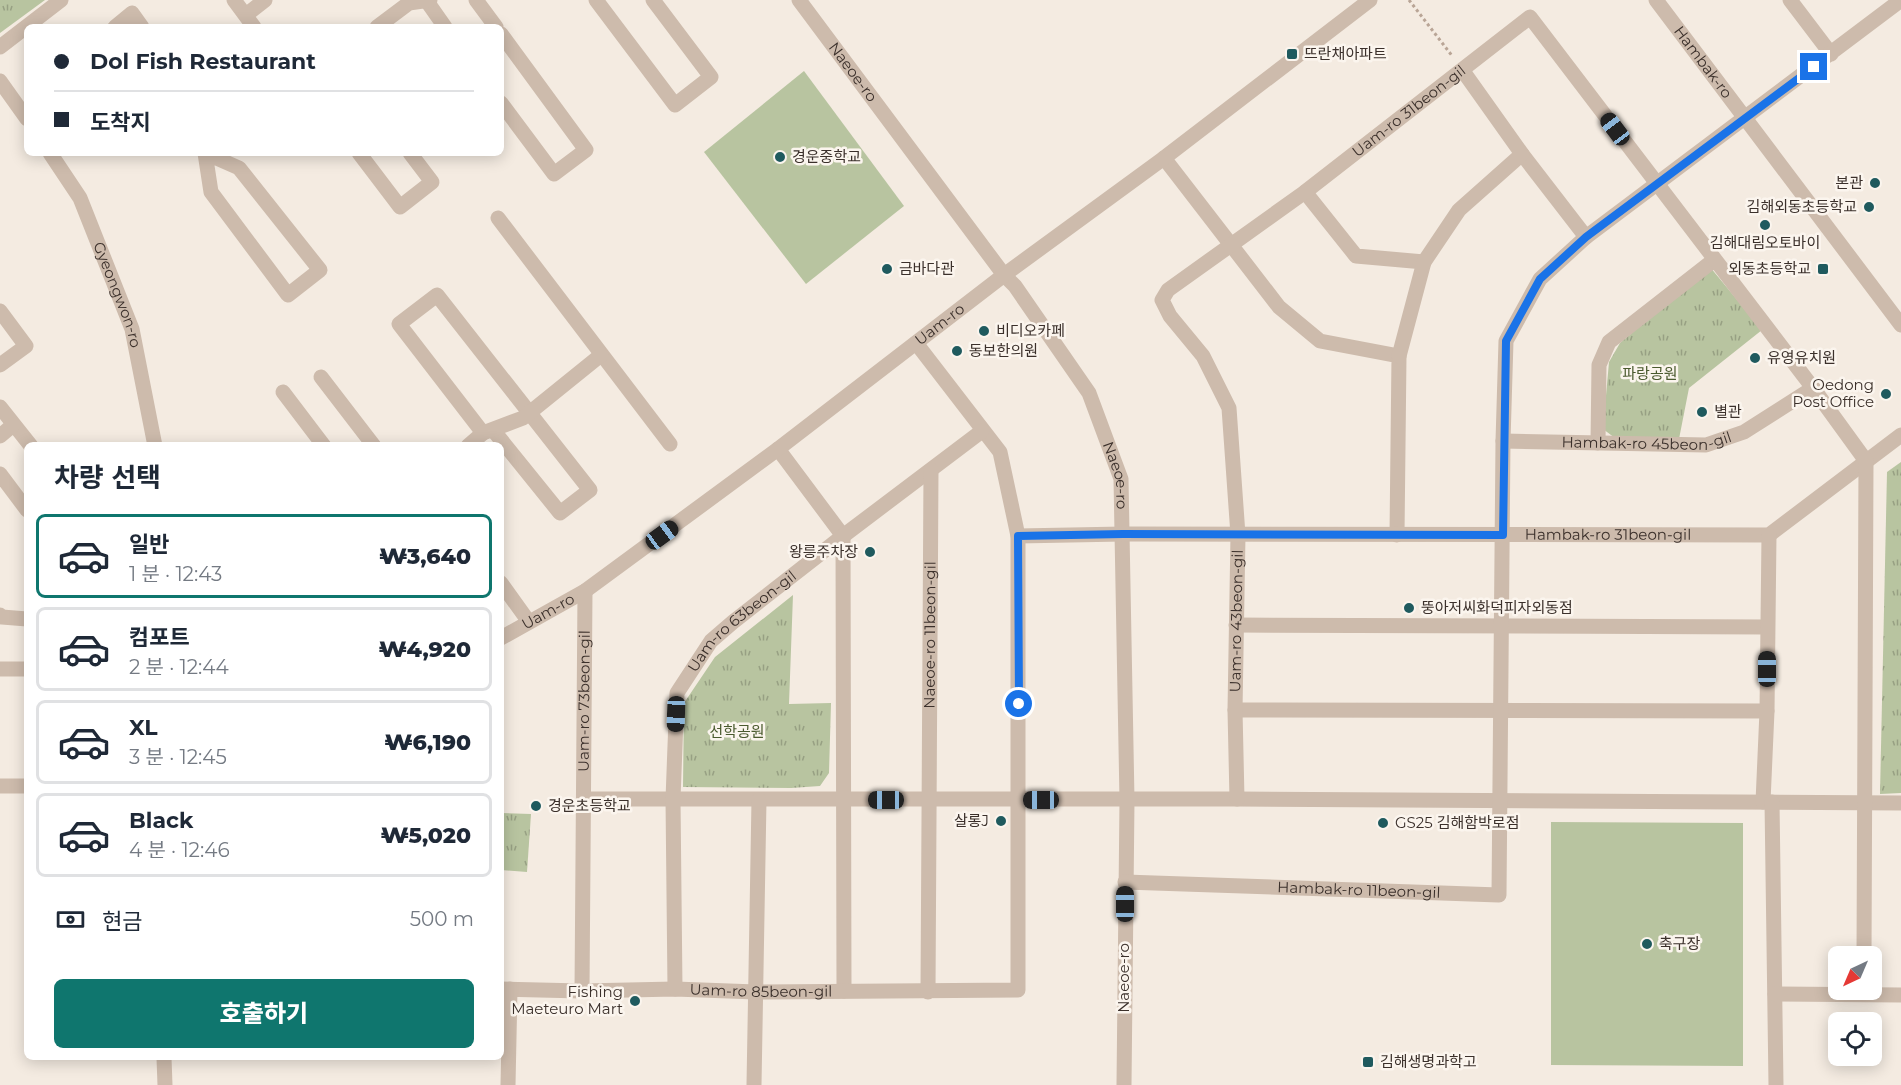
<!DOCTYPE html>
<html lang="ko">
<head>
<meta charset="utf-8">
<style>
	body { margin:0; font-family:Montserrat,"Noto Sans KR",sans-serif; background:#f6f6f7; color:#1f2937; height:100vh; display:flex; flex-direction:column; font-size:22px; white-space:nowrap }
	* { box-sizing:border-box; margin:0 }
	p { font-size:20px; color:#747a83 }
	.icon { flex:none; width:33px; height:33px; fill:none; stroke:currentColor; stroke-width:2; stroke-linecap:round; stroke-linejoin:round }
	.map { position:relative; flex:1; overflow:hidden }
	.panel { position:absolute; left:24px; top:442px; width:480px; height:618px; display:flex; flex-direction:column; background:#fff; border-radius:9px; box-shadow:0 3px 15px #0003 }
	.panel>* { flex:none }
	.guide { position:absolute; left:24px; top:24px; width:480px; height:132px; border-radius:9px; box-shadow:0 3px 15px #0003; display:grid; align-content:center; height:132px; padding:0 30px; background:#fff }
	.needle { width:39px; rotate:224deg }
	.buttons { position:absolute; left:1828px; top:946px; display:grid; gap:12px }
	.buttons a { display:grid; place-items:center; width:54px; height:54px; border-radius:9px; background:#fff; box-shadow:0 3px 15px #0003; font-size:30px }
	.end { position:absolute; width:27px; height:27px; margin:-14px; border:8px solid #1a73e8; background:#fff; box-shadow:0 0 0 3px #fff }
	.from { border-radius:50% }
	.car { position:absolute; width:18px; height:36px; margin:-18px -9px; border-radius:8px; box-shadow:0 0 4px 2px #0007; background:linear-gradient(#222 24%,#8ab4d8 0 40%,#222 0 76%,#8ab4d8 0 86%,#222 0) }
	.guide b { display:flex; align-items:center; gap:21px; height:57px; font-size:22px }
	.guide b+b { border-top:2px solid #e0e1e3 }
	.guide i { width:15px; height:15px; background:#1f2937 }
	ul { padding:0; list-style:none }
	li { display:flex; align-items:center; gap:18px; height:84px; margin:0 12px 9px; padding:0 18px; border:3px solid #e0e1e3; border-radius:9px }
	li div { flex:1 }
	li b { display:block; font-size:22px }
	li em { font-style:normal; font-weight:800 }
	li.current { border-color:#0f766e }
	li>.icon { width:54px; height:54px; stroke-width:1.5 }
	h2 { padding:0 30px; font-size:27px; line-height:72px }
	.pay { display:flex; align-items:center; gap:15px; height:66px; padding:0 30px; font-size:22px }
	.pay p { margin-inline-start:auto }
	.action { display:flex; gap:12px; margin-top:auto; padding:12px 30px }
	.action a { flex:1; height:69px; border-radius:9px; background:#0f766e; color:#fff; font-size:24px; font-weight:800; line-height:69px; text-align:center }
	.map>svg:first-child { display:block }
	.grass { fill:url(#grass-tufts) }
	.pitch { fill:#b8c4a0 }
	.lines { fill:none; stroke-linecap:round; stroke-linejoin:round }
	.path { stroke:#b9a596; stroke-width:3; stroke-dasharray:3 3; stroke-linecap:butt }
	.minor { stroke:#cdbbac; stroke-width:15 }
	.route { stroke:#1a73e8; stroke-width:8 }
	.poi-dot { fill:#1f5a5e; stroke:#fbf5ee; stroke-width:2 }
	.labels { text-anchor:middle; stroke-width:5; stroke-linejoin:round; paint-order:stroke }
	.poi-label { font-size:15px; fill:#3b302b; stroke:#fbf5ee; text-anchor:start }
	.street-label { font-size:15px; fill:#3b302b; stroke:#fbf5ee }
	.park-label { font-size:15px; fill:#4a5a2e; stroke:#fbf5ee }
</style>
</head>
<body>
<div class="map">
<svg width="1901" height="1085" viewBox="0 0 1901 1085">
	<defs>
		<pattern id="grass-tufts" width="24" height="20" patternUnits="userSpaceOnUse" patternTransform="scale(1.5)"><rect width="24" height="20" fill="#b8c4a0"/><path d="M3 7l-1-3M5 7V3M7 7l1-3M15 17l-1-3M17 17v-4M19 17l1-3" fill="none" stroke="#97a083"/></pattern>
	</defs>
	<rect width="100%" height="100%" fill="#f4ebe1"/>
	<!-- grass -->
	<g class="grass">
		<polygon points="0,0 45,0 0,33"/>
		<polygon points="1710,267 1762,330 1689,388 1679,439 1615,438 1603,429 1609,362 1620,343"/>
		<polygon points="1901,462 1901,793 1880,794 1887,472"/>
		<polygon points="793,595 789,704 831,703 829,773 820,786 791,788 683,787 684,703 715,657"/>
		<polygon points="501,813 531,814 527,872 501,870"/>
	</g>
	<!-- pitch -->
	<g class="pitch">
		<polygon points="804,71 904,206 806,284 704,152"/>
		<polygon points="1551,822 1743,823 1743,1066 1551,1065"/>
	</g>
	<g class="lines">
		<!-- path -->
		<polyline class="path" points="1409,0 1453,57"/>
		<!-- minor -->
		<g class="minor">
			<polyline points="234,0 254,27"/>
			<polyline points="426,0 445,27"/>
			<polyline points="476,0 496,27"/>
			<polyline points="596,0 675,105 711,77 653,0"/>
			<path id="s1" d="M799 0 1004 275 1015 286 1089 393 1121 479 1127 800 1124 1085"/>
			<path id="s2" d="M1656 0 1901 325"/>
			<polyline points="1790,0 1831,54"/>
			<polyline points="246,15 265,0"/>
			<polyline points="115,27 132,13 142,27"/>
			<polyline points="377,27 409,3 430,0"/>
			<polyline points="501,34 586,150 554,174 501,103"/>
			<polyline points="0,47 61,0"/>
			<polyline points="0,81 27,119"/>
			<path id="s3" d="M50 153 80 198 132 329 155 446"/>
			<polyline points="205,153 239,168 320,270 288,295 211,192 205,153"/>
			<polyline points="359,153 400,207 432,182 410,153"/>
			<polyline points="1522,154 1586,237"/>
			<polyline points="1164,158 1279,307 1320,341 1399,356 1397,535"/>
			<polyline points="1305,192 1356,256 1424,262"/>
			<polyline points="498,218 670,444"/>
			<polyline points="0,311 26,346 0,365"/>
			<polyline points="1399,356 1424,262 1459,210 1522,154 1463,71"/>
			<polyline points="321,377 374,446"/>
			<polyline points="283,392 324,446"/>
			<polyline points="0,407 31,446"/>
			<polyline points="483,433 399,324 437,295 590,490 560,513 493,430"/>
			<polyline points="0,436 13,425"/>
			<path id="s4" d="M1503 441 1706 445 1744 432 1813 388"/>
			<polyline points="1598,443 1599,365 1609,342 1714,260"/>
			<polyline points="468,446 483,433 523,418 601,355"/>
			<polyline points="778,449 843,536 844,991"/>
			<polyline points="0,474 27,510"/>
			<path id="s5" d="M1018 536 1123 534 1769 535 1901 435"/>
			<polyline points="501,583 529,622"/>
			<polyline points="0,615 2,617 27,619"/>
			<polyline points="1236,625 1767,627"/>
			<path id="s6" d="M501 638 585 591 778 449 1004 275 1164 158 1370 0"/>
			<polyline points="0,669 27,669"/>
			<polyline points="1235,710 1767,711"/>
			<polyline points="0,786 27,786"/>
			<polyline points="584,799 1237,799 1901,803"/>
			<path id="s7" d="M1237 799 1235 710 1238 535 1229 408 1203 356 1170 316 1162 300 1168 290 1305 192 1530 17 1813 388 1866 461 1864 957"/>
			<polyline points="1763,802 1767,711 1769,535"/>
			<polyline points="1772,802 1776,1085"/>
			<path id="s8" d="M1125 882 1499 895 1503 441 1506 341 1540 279 1586 237 1901 0"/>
			<path id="s9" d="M501 989 582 991 675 989 756 992 1018 990V536L1000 452 916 343"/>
			<path id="s10" d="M675 989 673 799 677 693 711 641 733 622 843 536 982 431"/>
			<path id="s11" d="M582 991 585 591"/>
			<path id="s12" d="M928 992 931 470"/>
			<polyline points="1775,994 1901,995"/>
			<polyline points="164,1058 165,1085"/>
			<polyline points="508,1085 510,989"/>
			<polyline points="754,1085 759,800"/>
		</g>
	</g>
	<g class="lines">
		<!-- route -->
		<polyline class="route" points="1019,704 1018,536 1123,534 1503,535 1506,341 1540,279 1586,237 1814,67"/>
	</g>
	<!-- markers -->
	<g class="poi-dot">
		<rect x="1286" y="48" width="12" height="12" rx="3"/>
		<circle cx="780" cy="157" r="6"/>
		<circle cx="1875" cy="183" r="6"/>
		<circle cx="1869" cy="207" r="6"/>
		<circle cx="1765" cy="225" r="6"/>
		<circle cx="887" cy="269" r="6"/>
		<rect x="1817" y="263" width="12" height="12" rx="3"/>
		<circle cx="984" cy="331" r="6"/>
		<circle cx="957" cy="351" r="6"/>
		<circle cx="1755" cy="358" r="6"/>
		<circle cx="1886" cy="394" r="6"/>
		<circle cx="1702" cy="412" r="6"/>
		<circle cx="870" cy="552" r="6"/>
		<circle cx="1409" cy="608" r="6"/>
		<circle cx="536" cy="806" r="6"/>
		<circle cx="1001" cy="821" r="6"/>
		<circle cx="1383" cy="823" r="6"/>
		<circle cx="1647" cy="944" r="6"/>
		<circle cx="635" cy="1001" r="6"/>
		<rect x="1362" y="1056" width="12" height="12" rx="3"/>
	</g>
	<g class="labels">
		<!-- poi labels -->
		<g class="poi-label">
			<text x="1304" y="59">뜨란채아파트</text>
			<text x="792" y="162">경운중학교</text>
			<text x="1863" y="188" text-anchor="end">본관</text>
			<text x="1857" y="212" text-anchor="end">김해외동초등학교</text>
			<text x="1765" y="248" text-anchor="middle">김해대림오토바이</text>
			<text x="899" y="274">금바다관</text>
			<text x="1811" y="274" text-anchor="end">외동초등학교</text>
			<text x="996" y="336">비디오카페</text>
			<text x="969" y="356">동보한의원</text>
			<text x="1767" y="363">유영유치원</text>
			<text x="1874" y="390" text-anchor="end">Oedong<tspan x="1874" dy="17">Post Office</tspan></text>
			<text x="1714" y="417">별관</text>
			<text x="858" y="557" text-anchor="end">왕릉주차장</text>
			<text x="1421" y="613">뚱아저씨화덕피자외동점</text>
			<text x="548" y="811">경운초등학교</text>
			<text x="989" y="826" text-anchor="end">살롱J</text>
			<text x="1395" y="828">GS25 김해함박로점</text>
			<text x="1659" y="949">축구장</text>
			<text x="623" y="997" text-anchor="end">Fishing<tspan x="623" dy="17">Maeteuro Mart</tspan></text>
			<text x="1380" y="1067">김해생명과학고</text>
		</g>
		<!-- street labels -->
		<g class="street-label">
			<text dy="5" stroke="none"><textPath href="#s2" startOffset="78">Hambak-ro</textPath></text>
			<text dy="5" stroke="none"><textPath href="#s1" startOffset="90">Naeoe-ro</textPath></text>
			<text dy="5" stroke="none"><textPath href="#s7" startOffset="831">Uam-ro 31beon-gil</textPath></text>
			<text dy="5" stroke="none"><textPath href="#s3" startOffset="158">Gyeongwon-ro</textPath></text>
			<text dy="5" stroke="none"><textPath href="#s6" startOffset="540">Uam-ro</textPath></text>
			<text dy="5" stroke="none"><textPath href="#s4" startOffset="144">Hambak-ro 45beon-gil</textPath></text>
			<text dy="5" stroke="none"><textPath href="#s1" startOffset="576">Naeoe-ro</textPath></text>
			<text dy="5" stroke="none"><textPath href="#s5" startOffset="590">Hambak-ro 31beon-gil</textPath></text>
			<text dy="5" stroke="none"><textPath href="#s6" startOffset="54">Uam-ro</textPath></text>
			<text dy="5" stroke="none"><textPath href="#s7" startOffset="178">Uam-ro 43beon-gil</textPath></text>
			<text dy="5" stroke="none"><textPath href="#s10" startOffset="394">Uam-ro 63beon-gil</textPath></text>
			<text dy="5" stroke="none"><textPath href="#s12" startOffset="357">Naeoe-ro 11beon-gil</textPath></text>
			<text dy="5" stroke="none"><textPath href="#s11" startOffset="290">Uam-ro 73beon-gil</textPath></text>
			<text dy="5" stroke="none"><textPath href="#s8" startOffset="234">Hambak-ro 11beon-gil</textPath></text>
			<text transform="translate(1124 978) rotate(-90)" y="5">Naeoe-ro</text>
			<text dy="5" stroke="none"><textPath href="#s9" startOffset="260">Uam-ro 85beon-gil</textPath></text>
		</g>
		<!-- park labels -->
		<g class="park-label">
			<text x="1650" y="379">파랑공원</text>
			<text x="737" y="737">선학공원</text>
		</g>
	</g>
</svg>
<div class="buttons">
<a><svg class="needle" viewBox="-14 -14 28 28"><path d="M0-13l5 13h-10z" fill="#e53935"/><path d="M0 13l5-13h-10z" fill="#747a83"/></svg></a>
<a><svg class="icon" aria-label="locate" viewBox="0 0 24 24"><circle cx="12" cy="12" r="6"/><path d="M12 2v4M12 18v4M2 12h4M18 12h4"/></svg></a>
</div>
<i class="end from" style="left:1019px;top:704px"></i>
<i class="end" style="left:1814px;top:67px"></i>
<i class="car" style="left:1615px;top:129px;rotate:323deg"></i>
<i class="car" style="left:662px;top:535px;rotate:54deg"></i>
<i class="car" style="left:1767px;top:669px;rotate:0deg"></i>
<i class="car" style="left:676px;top:714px;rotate:182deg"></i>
<i class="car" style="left:886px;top:800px;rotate:270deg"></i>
<i class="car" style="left:1041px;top:800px;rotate:270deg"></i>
<i class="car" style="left:1125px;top:904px;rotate:0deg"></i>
<div class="guide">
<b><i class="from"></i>Dol Fish Restaurant</b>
<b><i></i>도착지</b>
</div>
<section class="panel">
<h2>차량 선택</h2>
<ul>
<li class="current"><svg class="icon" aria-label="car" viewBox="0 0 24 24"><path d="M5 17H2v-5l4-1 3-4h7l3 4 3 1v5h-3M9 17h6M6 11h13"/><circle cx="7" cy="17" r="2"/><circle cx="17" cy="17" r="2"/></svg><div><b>일반</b><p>1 분 · 12:43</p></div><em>₩3,640</em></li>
<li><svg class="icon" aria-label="car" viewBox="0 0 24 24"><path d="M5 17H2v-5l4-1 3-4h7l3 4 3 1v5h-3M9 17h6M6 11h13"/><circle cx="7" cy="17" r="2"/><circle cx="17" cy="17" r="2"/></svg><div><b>컴포트</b><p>2 분 · 12:44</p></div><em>₩4,920</em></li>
<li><svg class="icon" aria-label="car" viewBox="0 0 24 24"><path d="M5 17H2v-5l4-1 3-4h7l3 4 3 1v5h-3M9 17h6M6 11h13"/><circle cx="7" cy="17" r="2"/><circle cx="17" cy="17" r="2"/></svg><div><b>XL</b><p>3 분 · 12:45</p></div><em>₩6,190</em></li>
<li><svg class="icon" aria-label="car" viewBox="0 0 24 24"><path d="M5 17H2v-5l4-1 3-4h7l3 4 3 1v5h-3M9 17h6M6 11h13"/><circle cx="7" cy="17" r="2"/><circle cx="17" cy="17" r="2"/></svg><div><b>Black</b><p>4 분 · 12:46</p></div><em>₩5,020</em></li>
</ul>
<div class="pay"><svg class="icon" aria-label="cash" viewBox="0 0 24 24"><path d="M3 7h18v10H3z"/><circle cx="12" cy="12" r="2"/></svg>현금<p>500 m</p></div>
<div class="action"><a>호출하기</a></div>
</section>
</div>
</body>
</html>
